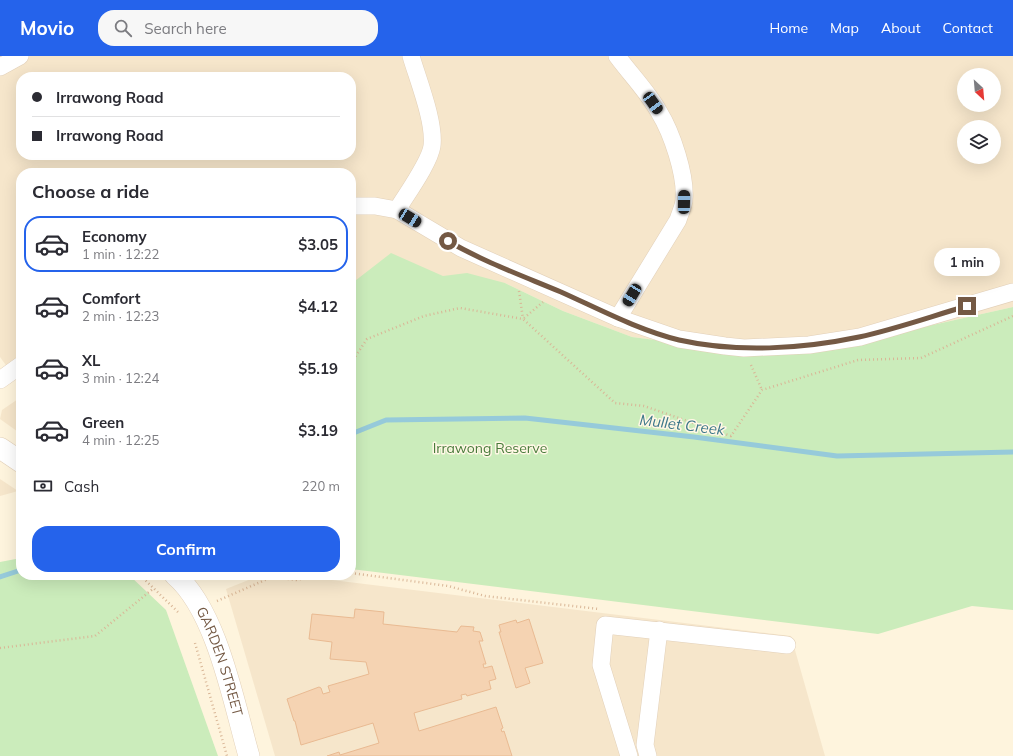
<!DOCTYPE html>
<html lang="en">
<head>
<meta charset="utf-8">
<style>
	body { margin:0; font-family:Mulish,sans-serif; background:#f7f7f7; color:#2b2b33; height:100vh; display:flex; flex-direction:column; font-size:15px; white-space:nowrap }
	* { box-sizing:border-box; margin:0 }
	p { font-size:13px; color:#7c7c81 }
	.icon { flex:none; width:22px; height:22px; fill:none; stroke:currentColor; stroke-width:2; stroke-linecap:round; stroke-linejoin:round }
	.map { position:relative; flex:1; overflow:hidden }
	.panel { position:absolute; left:16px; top:112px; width:340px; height:412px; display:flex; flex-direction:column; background:#fff; border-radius:16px; box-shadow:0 4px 16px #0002 }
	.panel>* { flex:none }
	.hud { position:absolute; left:16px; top:16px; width:340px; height:88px; border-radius:16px; box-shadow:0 4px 16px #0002; display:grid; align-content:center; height:88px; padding:0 16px; background:#fff }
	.needle { width:26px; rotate:154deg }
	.buttons { position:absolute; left:957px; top:12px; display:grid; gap:8px }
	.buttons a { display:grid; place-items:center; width:44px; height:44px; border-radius:50%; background:#fff; box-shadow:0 4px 16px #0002; font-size:20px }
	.end { position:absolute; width:18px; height:18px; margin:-9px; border:5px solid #745944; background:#fff; box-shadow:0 0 0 2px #fff }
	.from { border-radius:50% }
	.bubble { position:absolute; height:28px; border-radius:14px; background:#fff; box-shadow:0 4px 16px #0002; font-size:13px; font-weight:700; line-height:28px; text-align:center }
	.car { position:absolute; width:12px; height:24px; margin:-12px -6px; border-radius:5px; box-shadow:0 0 3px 1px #0007; background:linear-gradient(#222 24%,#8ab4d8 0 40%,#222 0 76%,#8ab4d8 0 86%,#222 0) }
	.hud b { display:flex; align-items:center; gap:14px; height:38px; font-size:15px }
	.hud b+b { border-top:1px solid #e1e1e2 }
	.hud i { width:10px; height:10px; background:#2b2b33 }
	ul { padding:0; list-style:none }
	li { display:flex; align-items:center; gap:12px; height:56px; margin:0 8px 6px; padding:0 8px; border:2px solid transparent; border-radius:16px }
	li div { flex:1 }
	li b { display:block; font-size:15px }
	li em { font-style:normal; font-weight:700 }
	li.on { border-color:#2563eb }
	li>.icon { width:36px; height:36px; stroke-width:1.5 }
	h2 { padding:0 16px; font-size:18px; line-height:48px }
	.pay { display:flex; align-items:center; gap:10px; height:44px; padding:0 16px; font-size:15px }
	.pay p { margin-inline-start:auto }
	.cta { display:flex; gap:8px; margin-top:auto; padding:8px 16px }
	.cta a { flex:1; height:46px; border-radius:16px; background:#2563eb; color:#fff; font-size:16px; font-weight:700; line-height:46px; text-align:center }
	header { display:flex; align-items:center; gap:24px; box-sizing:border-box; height:56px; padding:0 20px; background:#2563eb; color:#fff }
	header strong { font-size:19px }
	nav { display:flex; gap:22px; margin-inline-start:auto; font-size:14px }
	.search { width:280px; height:36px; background:#f7f7f7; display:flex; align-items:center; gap:10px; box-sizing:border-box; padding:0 14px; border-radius:16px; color:#7c7c81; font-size:15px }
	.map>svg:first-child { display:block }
	.residential { fill:#f6e6cb; fill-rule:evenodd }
	.green { fill:#cbecbb }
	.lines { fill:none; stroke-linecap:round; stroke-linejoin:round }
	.stream { stroke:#96cada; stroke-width:5 }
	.building { fill:#f5d3b2; stroke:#e9ba92 }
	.minor-casing { stroke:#e2d0b9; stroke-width:18 }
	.tertiary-casing { stroke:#e2d0b9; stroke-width:22 }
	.path { stroke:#d9b696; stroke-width:2.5; stroke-dasharray:1 3; stroke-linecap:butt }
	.minor { stroke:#fff; stroke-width:17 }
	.tertiary { stroke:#fff; stroke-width:21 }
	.route { stroke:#745944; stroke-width:5 }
	.labels { text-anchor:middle; stroke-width:3; stroke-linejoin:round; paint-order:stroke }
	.park-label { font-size:14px; fill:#497b3b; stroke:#fff7e5 }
	.street-label { font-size:14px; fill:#745944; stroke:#fff7e5 }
	.water-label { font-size:15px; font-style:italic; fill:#3c778a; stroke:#fff7e5 }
</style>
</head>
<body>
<header>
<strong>Movio</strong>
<div class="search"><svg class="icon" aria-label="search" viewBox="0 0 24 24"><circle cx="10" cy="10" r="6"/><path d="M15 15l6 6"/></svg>Search here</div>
<nav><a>Home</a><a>Map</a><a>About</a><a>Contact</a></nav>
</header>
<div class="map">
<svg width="1013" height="700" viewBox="0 0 1013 700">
	<rect width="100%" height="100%" fill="#fef4dd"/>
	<!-- residential -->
	<g class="residential">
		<path d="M0 0H1013V251L861 285 741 295 632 281 563 255 505 227 351 254V117H21V330L0 301ZM964 19H994V49H964ZM21 21H351V99H21ZM964 71H994V101H964Z"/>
		<polygon points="21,341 21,378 0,363 2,354"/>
		<polygon points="0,423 18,435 0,440"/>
		<polygon points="261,519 291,519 791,580 825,700 275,700 226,533"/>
	</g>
	<!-- green -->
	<g class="green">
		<polygon points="391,197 443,220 467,217 505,227 563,255 632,281 741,295 861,285 1013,251 1013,554 972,550 878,578 351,513 351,228"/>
		<polygon points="21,502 21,519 129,519 166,554 218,700 0,700 0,506"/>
	</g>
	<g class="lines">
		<!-- stream -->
		<g class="stream">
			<polyline points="351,378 386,364 525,362 694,381 837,400 1013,396"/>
			<polyline points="0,521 21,514"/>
		</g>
	</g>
	<!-- building -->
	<g class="building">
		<polygon points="355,553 384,556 383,568 457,576 461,570 474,571 473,575 480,576 483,585 479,585 486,608 483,608 484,612 492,610 496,623 489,625 491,633 467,640 466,638 461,639 462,643 414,657 419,675 496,651 503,672 501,673 502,676 504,675 512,700 327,700 339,696 340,699 379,687 373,667 301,689 295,665 294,665 287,643 319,631 321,632 323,638 330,636 328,630 369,618 366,606 330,603 332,586 309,583 312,558 354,562"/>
		<polygon points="529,563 543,607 525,612 530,627 516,632 499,576 501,576 499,569 516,564 517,567"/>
	</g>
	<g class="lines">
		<!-- minor casing -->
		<g class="minor-casing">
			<g id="minor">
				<path d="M617 0C631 19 648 36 659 56 672 77 686 119 684 143 684 150 680 157 678 164L618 262"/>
				<polyline points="0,11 20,0"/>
				<polyline points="351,150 375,150 397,154 461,192 618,262 679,283 725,290 744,292 809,289 860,281 1013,236"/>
				<path d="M397 154C406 139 430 106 432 90 435 66 418 24 411 0"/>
				<polyline points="0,324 21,309"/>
				<polyline points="629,700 601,609 605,569 787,589"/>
				<polyline points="648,700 645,689 659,574"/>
			</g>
		</g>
		<!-- tertiary casing -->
		<g class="tertiary-casing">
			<g id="tertiary">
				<polyline points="0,392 21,406"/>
				<path id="s1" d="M175 519C217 555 234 648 249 700"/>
			</g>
		</g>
		<!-- path -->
		<g class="path">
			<polyline points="519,235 523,263"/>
			<polyline points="524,262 543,246"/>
			<polyline points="351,307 367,283 424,260 460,252 523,263 615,347 644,350 731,380 762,334 858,304 921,302 1013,260"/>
			<polyline points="751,309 762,334"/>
			<polyline points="351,517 448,530 485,540 599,553"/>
			<polyline points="140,519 180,558"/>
			<polyline points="217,545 272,521 296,524 319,519"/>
			<polyline points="195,587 227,700"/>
			<polyline points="0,592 95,580 154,532"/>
		</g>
		<!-- minor -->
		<use href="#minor" class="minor"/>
		<!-- tertiary -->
		<use href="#tertiary" class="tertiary"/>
	</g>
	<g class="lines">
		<!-- route -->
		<path class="route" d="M448 185C484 206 523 220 561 236 599 253 638 274 679 284 737 297 802 293 859 281 896 273 932 260 967 250"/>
	</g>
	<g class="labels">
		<!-- park labels -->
		<g class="park-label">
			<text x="490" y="397">Irrawong Reserve</text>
		</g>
		<!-- street labels -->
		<g class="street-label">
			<text dy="5" stroke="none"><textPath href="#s1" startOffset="99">GARDEN STREET</textPath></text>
		</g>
		<!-- water labels -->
		<g class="water-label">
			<text transform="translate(682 369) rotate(7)" y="5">Mullet Creek</text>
		</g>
	</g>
</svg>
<div class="buttons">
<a><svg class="needle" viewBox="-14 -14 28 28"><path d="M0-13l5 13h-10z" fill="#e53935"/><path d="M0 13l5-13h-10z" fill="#7c7c81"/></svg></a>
<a><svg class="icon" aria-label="layers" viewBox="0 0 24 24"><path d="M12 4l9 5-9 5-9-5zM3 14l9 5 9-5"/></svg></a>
</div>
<i class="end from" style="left:448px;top:185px"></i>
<i class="end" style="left:967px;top:250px"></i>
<div class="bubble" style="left:934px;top:192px;width:66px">1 min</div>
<i class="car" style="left:653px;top:47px;rotate:144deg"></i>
<i class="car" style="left:684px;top:146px;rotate:1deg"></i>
<i class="car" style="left:410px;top:162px;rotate:121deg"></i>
<i class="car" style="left:632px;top:239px;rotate:211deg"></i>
<div class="hud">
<b><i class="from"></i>Irrawong Road</b>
<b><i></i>Irrawong Road</b>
</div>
<section class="panel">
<h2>Choose a ride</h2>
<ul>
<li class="on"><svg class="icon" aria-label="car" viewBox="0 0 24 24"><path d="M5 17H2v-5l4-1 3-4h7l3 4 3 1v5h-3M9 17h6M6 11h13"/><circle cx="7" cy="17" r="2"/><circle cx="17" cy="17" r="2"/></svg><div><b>Economy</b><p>1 min · 12:22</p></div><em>$3.05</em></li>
<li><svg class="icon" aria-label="car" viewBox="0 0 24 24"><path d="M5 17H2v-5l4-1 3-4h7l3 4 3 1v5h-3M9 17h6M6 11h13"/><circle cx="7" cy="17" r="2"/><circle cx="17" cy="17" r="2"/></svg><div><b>Comfort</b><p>2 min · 12:23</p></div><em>$4.12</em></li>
<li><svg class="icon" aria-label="car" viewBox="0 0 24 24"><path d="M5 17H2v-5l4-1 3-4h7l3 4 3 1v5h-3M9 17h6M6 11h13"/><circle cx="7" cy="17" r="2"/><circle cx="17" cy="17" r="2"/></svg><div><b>XL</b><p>3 min · 12:24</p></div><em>$5.19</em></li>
<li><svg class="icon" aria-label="car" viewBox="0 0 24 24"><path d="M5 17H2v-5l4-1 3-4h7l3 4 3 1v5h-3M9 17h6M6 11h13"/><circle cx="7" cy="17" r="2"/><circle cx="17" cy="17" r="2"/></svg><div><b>Green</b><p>4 min · 12:25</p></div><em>$3.19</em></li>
</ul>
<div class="pay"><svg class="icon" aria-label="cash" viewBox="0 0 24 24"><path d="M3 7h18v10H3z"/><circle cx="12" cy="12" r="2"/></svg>Cash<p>220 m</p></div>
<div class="cta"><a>Confirm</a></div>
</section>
</div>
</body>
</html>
